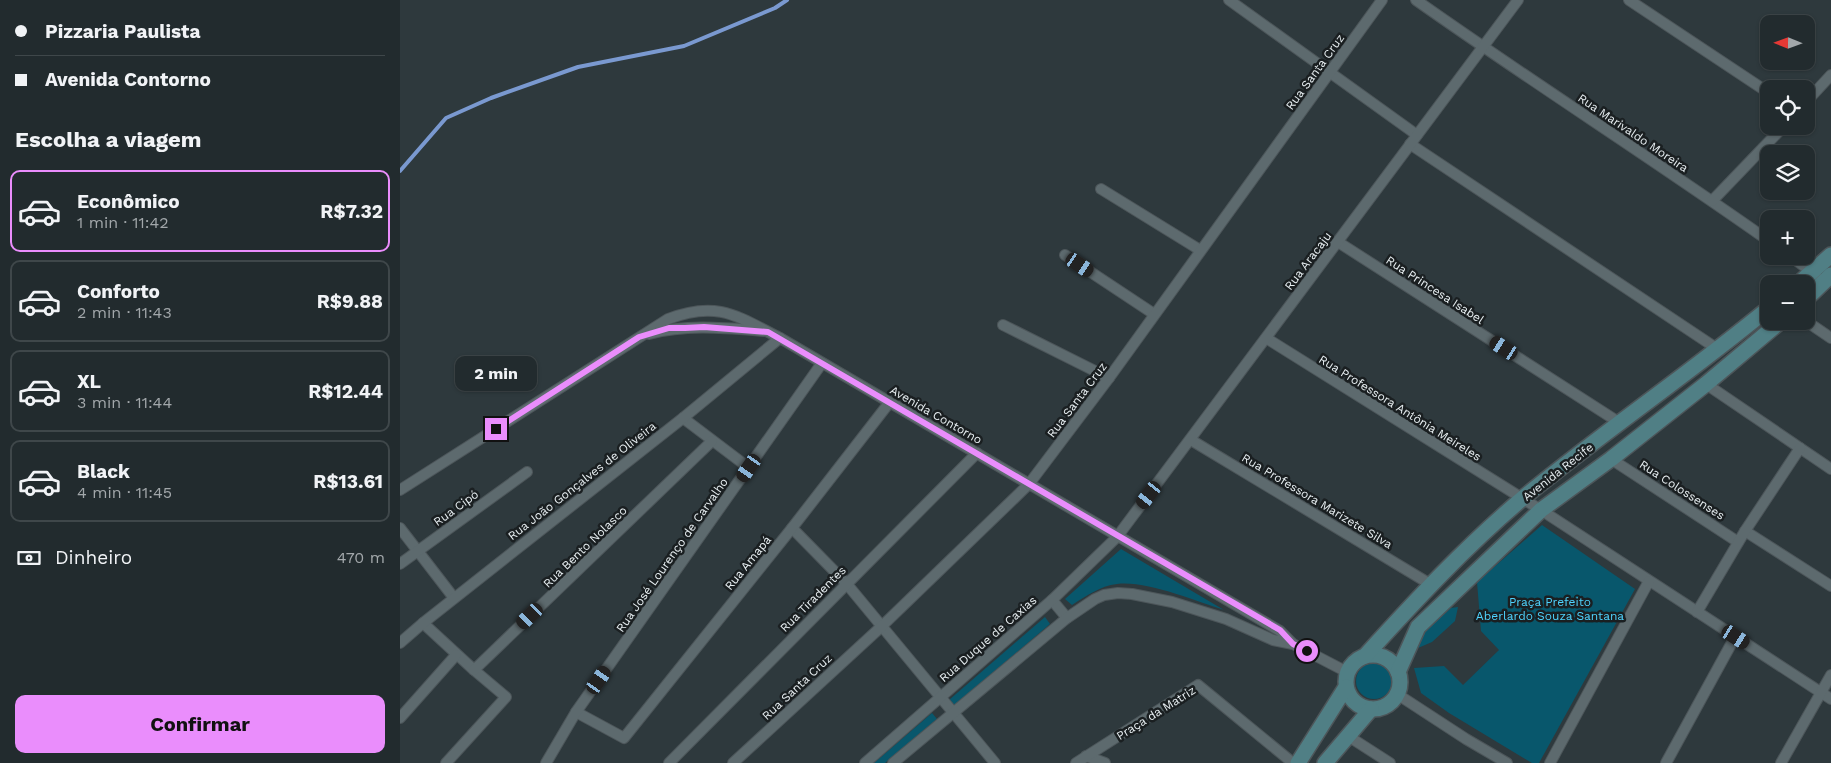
<!DOCTYPE html>
<html lang="pt">
<head>
<meta charset="utf-8">
<style>
	body { margin:0; font-family:"Work Sans",sans-serif; background:#2e373a; color:#f1f3f6; height:100vh; display:flex; flex-direction:column; font-size:19px; white-space:nowrap }
	* { box-sizing:border-box; margin:0 }
	p { font-size:16px; color:#a2a7aa }
	.icon { flex:none; width:28px; height:28px; fill:none; stroke:currentColor; stroke-width:2; stroke-linecap:round; stroke-linejoin:round }
	.map { position:relative; flex:1; overflow:hidden }
	.drawer { display:flex; flex-direction:column; background:#222b2e; width:400px }
	.drawer>* { flex:none }
	.guide { display:grid; align-content:center; height:110px; padding:0 15px; background:#222b2e }
	.needle { width:32px; rotate:271deg }
	.controls { position:absolute; left:1360px; top:15px; display:grid; gap:10px }
	.controls a { display:grid; place-items:center; width:55px; height:55px; border-radius:10px; background:#222b2e; box-shadow:0 1px 4px #0004,0 0 0 1px #3f474a; font-size:25px }
	.end { position:absolute; width:22px; height:22px; margin:-11px; border:6px solid #ea8dfc; background:#111; box-shadow:0 0 0 2px #111 }
	.from { border-radius:50% }
	.bubble { position:absolute; height:35px; border-radius:10px; background:#222b2e; box-shadow:0 1px 4px #0004,0 0 0 1px #3f474a; font-size:16px; font-weight:700; line-height:35px; text-align:center }
	.car { position:absolute; width:15px; height:30px; margin:-15px -8px; border-radius:6px; box-shadow:0 0 4px 1px #0007; background:linear-gradient(#222 24%,#8ab4d8 0 40%,#222 0 76%,#8ab4d8 0 86%,#222 0) }
	.guide b { display:flex; align-items:center; gap:18px; height:48px; font-size:19px }
	.guide b+b { border-top:1px solid #3f474a }
	.guide i { width:12px; height:12px; background:#f1f3f6 }
	ul { padding:0; list-style:none }
	li { display:flex; align-items:center; gap:15px; height:82px; margin:0 10px 8px; padding:0 5px; border:2px solid #3f474a; border-radius:10px }
	li div { flex:1 }
	li b { display:block; font-size:19px }
	li em { font-style:normal; font-weight:700 }
	li.active { border-color:#ea8dfc }
	li>.icon { width:45px; height:45px; stroke-width:1.5 }
	h2 { padding:0 15px; font-size:22px; line-height:60px }
	.pay { display:flex; align-items:center; gap:12px; height:55px; padding:0 15px; font-size:19px }
	.pay p { margin-inline-start:auto }
	.cta { display:flex; gap:10px; margin-top:auto; padding:10px 15px }
	.cta a { flex:1; height:58px; border-radius:10px; background:#ea8dfc; color:#111; font-size:20px; font-weight:700; line-height:58px; text-align:center }
	main { display:flex; flex:1; min-height:0 }
	.map>svg:first-child { display:block }
	.green { fill:#08576c }
	.lines { fill:none; stroke-linecap:round; stroke-linejoin:round }
	.stream { stroke:#7a99d0; stroke-width:4 }
	.street-casing { stroke:#4d565a; stroke-width:12 }
	.secondary-casing { stroke:#4d565a; stroke-width:18 }
	.street { stroke:#5d6a6e; stroke-width:10 }
	.secondary { stroke:#507f85; stroke-width:15 }
	.route { stroke:#ea8dfc; stroke-width:6 }
	.labels { text-anchor:middle; stroke-width:5; stroke-linejoin:round; paint-order:stroke }
	.street-label { font-size:12px; fill:#e8eff2; stroke:#1a1f21 }
	.park-label { font-size:12px; fill:#4fd3fd; stroke:#1a1f21 }
</style>
</head>
<body>
<main>
<section class="drawer">
<div class="guide">
<b><i class="from"></i>Pizzaria Paulista</b>
<b><i></i>Avenida Contorno</b>
</div>
<h2>Escolha a viagem</h2>
<ul>
<li class="active"><svg class="icon" aria-label="car" viewBox="0 0 24 24"><path d="M5 17H2v-5l4-1 3-4h7l3 4 3 1v5h-3M9 17h6M6 11h13"/><circle cx="7" cy="17" r="2"/><circle cx="17" cy="17" r="2"/></svg><div><b>Econômico</b><p>1 min · 11:42</p></div><em>R$7.32</em></li>
<li><svg class="icon" aria-label="car" viewBox="0 0 24 24"><path d="M5 17H2v-5l4-1 3-4h7l3 4 3 1v5h-3M9 17h6M6 11h13"/><circle cx="7" cy="17" r="2"/><circle cx="17" cy="17" r="2"/></svg><div><b>Conforto</b><p>2 min · 11:43</p></div><em>R$9.88</em></li>
<li><svg class="icon" aria-label="car" viewBox="0 0 24 24"><path d="M5 17H2v-5l4-1 3-4h7l3 4 3 1v5h-3M9 17h6M6 11h13"/><circle cx="7" cy="17" r="2"/><circle cx="17" cy="17" r="2"/></svg><div><b>XL</b><p>3 min · 11:44</p></div><em>R$12.44</em></li>
<li><svg class="icon" aria-label="car" viewBox="0 0 24 24"><path d="M5 17H2v-5l4-1 3-4h7l3 4 3 1v5h-3M9 17h6M6 11h13"/><circle cx="7" cy="17" r="2"/><circle cx="17" cy="17" r="2"/></svg><div><b>Black</b><p>4 min · 11:45</p></div><em>R$13.61</em></li>
</ul>
<div class="pay"><svg class="icon" aria-label="cash" viewBox="0 0 24 24"><path d="M3 7h18v10H3z"/><circle cx="12" cy="12" r="2"/></svg>Dinheiro<p>470 m</p></div>
<div class="cta"><a>Confirmar</a></div>
</section>
<div class="map">
<svg width="1431" height="763" viewBox="0 0 1431 763">
	<rect width="100%" height="100%" fill="#2e393d"/>
	<!-- green -->
	<g class="green">
		<polygon points="1142,525 1235,589 1139,763 1132,763 1049,713 1021,693 1014,668 1044,666 1063,685 1099,650 1081,631 1077,582"/>
		<path d="M721 549 824 610C796 601 745 580 717 584 700 586 686 596 672 605L665 599Z"/>
		<polygon points="1058,607 1055,621 1032,642 1018,648 1024,632 1051,608"/>
		<polygon points="645,617 650,624 554,706 549,700"/>
		<circle cx="974" cy="681" r="18"/>
		<polygon points="532,713 537,719 485,763 474,763"/>
	</g>
	<g class="lines">
		<!-- stream -->
		<polyline class="stream" points="0,171 46,118 91,98 178,67 284,46 375,8 387,0"/>
		<!-- street casing -->
		<g class="street-casing">
			<g id="street">
				<polyline points="829,0 1017,135"/>
				<path d="M1016 0C1132 82 1253 159 1369 241"/>
				<polyline points="1229,0 1369,93"/>
				<polyline points="1406,102 1431,75"/>
				<polyline points="1010,144 1319,350"/>
				<polyline points="701,189 800,250"/>
				<polyline points="1312,201 1384,126"/>
				<polyline points="938,242 1220,423"/>
				<polyline points="665,255 754,314"/>
				<polyline points="1390,256 1416,275"/>
				<polyline points="1406,321 1431,338"/>
				<polyline points="603,325 709,378"/>
				<path d="M249 334C287 324 325 328 364 331"/>
				<polyline points="866,338 1141,510 1431,699"/>
				<polyline points="1306,384 1431,469"/>
				<polyline points="283,418 349,468"/>
				<polyline points="791,440 1030,584"/>
				<polyline points="1211,459 1338,542"/>
				<path d="M0 490 268 319C317 300 337 316 380 338L880 631 893 644"/>
				<polyline points="0,528 54,598"/>
				<polyline points="392,528 446,583 595,763"/>
				<polyline points="1345,531 1431,586"/>
				<polyline points="0,564 127,472"/>
				<polyline points="652,600 667,618"/>
				<polyline points="1297,612 1345,531 1400,448"/>
				<polyline points="23,623 74,670 106,697 46,763"/>
				<polyline points="0,643 23,623 283,418 380,338"/>
				<polyline points="74,670 312,441"/>
				<polyline points="997,694 1066,739 1107,763"/>
				<polyline points="176,712 224,738 392,528 489,403"/>
				<polyline points="0,718 56,655"/>
				<polyline points="948,736 990,763"/>
				<polyline points="686,756 705,763"/>
				<polyline points="146,763 176,712 422,363"/>
				<polyline points="269,763 577,453"/>
				<polyline points="333,763 482,626 629,484 709,378 982,0"/>
				<polyline points="465,763 652,600 717,537 1118,0"/>
				<polyline points="493,763 667,618 695,599 704,595 718,593 732,594 772,602 826,619 873,640 893,644 947,672"/>
				<polyline points="676,763 798,685 893,763"/>
				<polyline points="1150,763 1249,581"/>
				<polyline points="1266,763 1335,637"/>
				<polyline points="1381,763 1431,675"/>
			</g>
		</g>
		<!-- secondary casing -->
		<g class="secondary-casing">
			<g id="secondary">
				<polyline points="1398,284 1431,255"/>
				<polyline points="1406,299 1431,275"/>
				<circle cx="973" cy="682" r="27"/>
				<path d="M965 656C1015 601 1066 546 1123 498 1203 432 1289 374 1369 308"/>
				<polyline points="998,672 1018,627 1141,510 1211,459 1306,384 1381,321"/>
				<polyline points="898,763 946,687"/>
				<polyline points="925,763 971,709"/>
			</g>
		</g>
		<!-- street -->
		<use href="#street" class="street"/>
		<!-- secondary -->
		<use href="#secondary" class="secondary"/>
	</g>
	<g class="lines">
		<!-- route -->
		<polyline class="route" points="96,429 239,337 269,328 285,328 304,327 368,332 880,630 893,644 907,651"/>
	</g>
	<g class="labels">
		<!-- street labels -->
		<g class="street-label">
			<text transform="translate(915 72) rotate(-54)" y="4">Rua Santa Cruz</text>
			<text transform="translate(1233 133) rotate(34)" y="4">Rua Marivaldo Moreira</text>
			<text transform="translate(908 261) rotate(-53)" y="4">Rua Aracaju</text>
			<text transform="translate(1035 290) rotate(33)" y="4">Rua Princesa Isabel</text>
			<text transform="translate(677 400) rotate(-53)" y="4">Rua Santa Cruz</text>
			<text transform="translate(1000 408) rotate(32)" y="4">Rua Professora Antônia Meireles</text>
			<text transform="translate(536 415) rotate(30)" y="4">Avenida Contorno</text>
			<text transform="translate(1158 472) rotate(-38)" y="4">Avenida Recife</text>
			<text transform="translate(182 481) rotate(-38)" y="4">Rua João Gonçalves de Oliveira</text>
			<text transform="translate(1282 490) rotate(33)" y="4">Rua Colossenses</text>
			<text transform="translate(917 501) rotate(31)" y="4">Rua Professora Marizete Silva</text>
			<text transform="translate(56 508) rotate(-36)" y="4">Rua Cipó</text>
			<text transform="translate(185 547) rotate(-44)" y="4">Rua Bento Nolasco</text>
			<text transform="translate(272 555) rotate(-55)" y="4">Rua José Lourenço de Carvalho</text>
			<text transform="translate(348 563) rotate(-51)" y="4">Rua Amapá</text>
			<text transform="translate(413 599) rotate(-45)" y="4">Rua Tiradentes</text>
			<text transform="translate(588 639) rotate(-41)" y="4">Rua Duque de Caxias</text>
			<text transform="translate(397 687) rotate(-43)" y="4">Rua Santa Cruz</text>
			<text transform="translate(756 713) rotate(-32)" y="4">Praça da Matriz</text>
		</g>
		<!-- park labels -->
		<g class="park-label">
			<text x="1150" y="606">Praça Prefeito<tspan x="1150" dy="14">Aberlardo Souza Santana</tspan></text>
		</g>
	</g>
</svg>
<div class="controls">
<a><svg class="needle" viewBox="-14 -14 28 28"><path d="M0-13l5 13h-10z" fill="#e53935"/><path d="M0 13l5-13h-10z" fill="#a2a7aa"/></svg></a>
<a><svg class="icon" aria-label="locate" viewBox="0 0 24 24"><circle cx="12" cy="12" r="6"/><path d="M12 2v4M12 18v4M2 12h4M18 12h4"/></svg></a>
<a><svg class="icon" aria-label="layers" viewBox="0 0 24 24"><path d="M12 4l9 5-9 5-9-5zM3 14l9 5 9-5"/></svg></a>
<a>+</a>
<a>−</a>
</div>
<i class="end from" style="left:907px;top:651px"></i>
<i class="end" style="left:96px;top:429px"></i>
<div class="bubble" style="left:55px;top:356px;width:82px">2 min</div>
<i class="car" style="left:680px;top:265px;rotate:124deg"></i>
<i class="car" style="left:1104px;top:348px;rotate:303deg"></i>
<i class="car" style="left:349px;top:468px;rotate:215deg"></i>
<i class="car" style="left:749px;top:495px;rotate:217deg"></i>
<i class="car" style="left:130px;top:616px;rotate:226deg"></i>
<i class="car" style="left:1336px;top:637px;rotate:123deg"></i>
<i class="car" style="left:199px;top:680px;rotate:35deg"></i>
</div>
</main>
</body>
</html>
